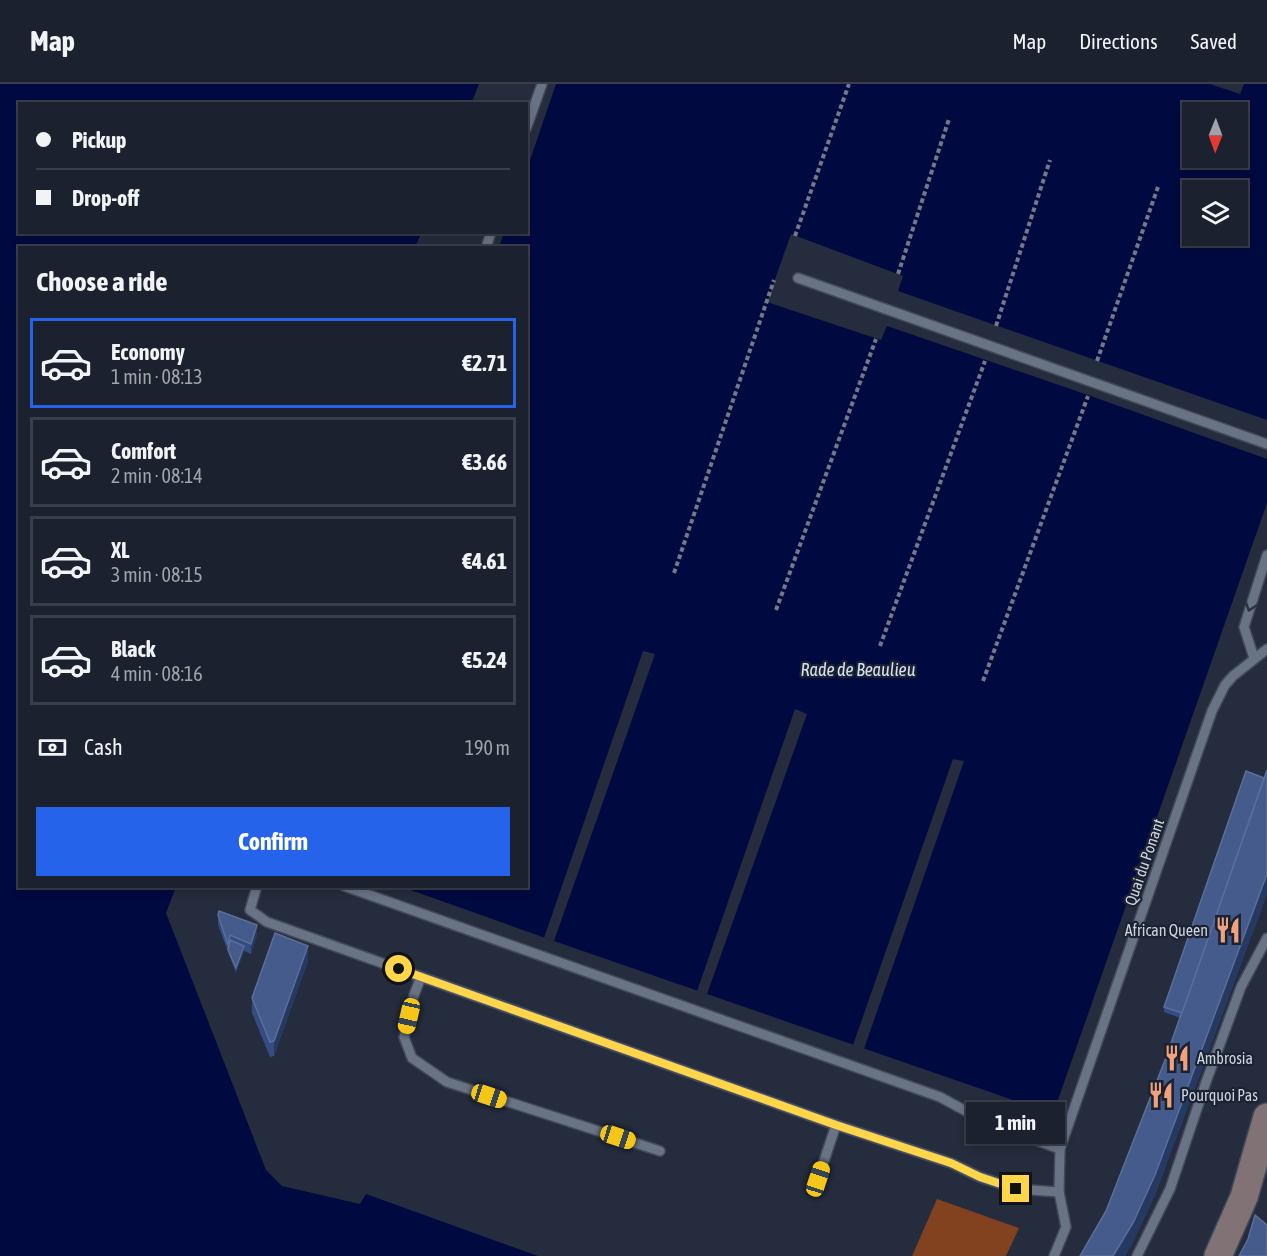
<!DOCTYPE html>
<html lang="en">
<head>
<meta charset="utf-8">
<style>
	body { margin:0; font-family:"Asap Condensed",sans-serif; background:#282e3a; color:#f1f3f6; height:100vh; display:flex; flex-direction:column; font-size:22px; white-space:nowrap }
	* { box-sizing:border-box; margin:0 }
	p { font-size:20px; color:#a0a3aa }
	.icon { flex:none; width:33px; height:33px; fill:none; stroke:currentColor; stroke-width:2; stroke-linecap:round; stroke-linejoin:round }
	.map { position:relative; flex:1; overflow:hidden }
	.details { position:absolute; left:18px; top:162px; width:510px; height:642px; display:flex; flex-direction:column; background:#1b212e; border-radius:0px; box-shadow:0 3px 9px #0003,0 0 0 2px #393e4a }
	.details>* { flex:none }
	.hud { position:absolute; left:18px; top:18px; width:510px; height:132px; border-radius:0px; box-shadow:0 3px 9px #0003,0 0 0 2px #393e4a; display:grid; align-content:center; height:132px; padding:0 18px; background:#1b212e }
	.needle { width:39px; rotate:181deg }
	.buttons { position:absolute; left:1182px; top:18px; display:grid; gap:12px }
	.buttons a { display:grid; place-items:center; width:66px; height:66px; border-radius:0px; background:#1b212e; box-shadow:0 3px 9px #0003,0 0 0 2px #393e4a; font-size:30px }
	.end { position:absolute; width:27px; height:27px; margin:-14px; border:8px solid #ffd54a; background:#111; box-shadow:0 0 0 3px #111 }
	.from { border-radius:50% }
	.bubble { position:absolute; height:42px; border-radius:0px; background:#1b212e; box-shadow:0 3px 9px #0003,0 0 0 2px #393e4a; font-size:20px; font-weight:700; line-height:42px; text-align:center }
	.car { position:absolute; width:18px; height:36px; margin:-18px -9px; border-radius:8px; box-shadow:0 0 4px 2px #0007; background:linear-gradient(#f5c518 24%,#345 0 40%,#f5c518 0 76%,#345 0 86%,#f5c518 0) }
	.hud b { display:flex; align-items:center; gap:21px; height:57px; font-size:22px }
	.hud b+b { border-top:2px solid #393e4a }
	.hud i { width:15px; height:15px; background:#f1f3f6 }
	ul { padding:0; list-style:none }
	li { display:flex; align-items:center; gap:18px; height:90px; margin:0 12px 9px; padding:0 6px; border:3px solid #393e4a; border-radius:0px }
	li div { flex:1 }
	li b { display:block; font-size:22px }
	li em { font-style:normal; font-weight:700 }
	li.current { border-color:#2563eb }
	li>.icon { width:54px; height:54px; stroke-width:1.5 }
	h2 { padding:0 18px; font-size:27px; line-height:72px }
	.pay { display:flex; align-items:center; gap:15px; height:66px; padding:0 18px; font-size:22px }
	.pay p { margin-inline-start:auto }
	.primary-button { display:flex; gap:12px; margin-top:auto; padding:12px 18px }
	.primary-button a { flex:1; height:69px; border-radius:0px; background:#2563eb; color:#fff; font-size:24px; font-weight:700; line-height:69px; text-align:center }
	header { display:flex; align-items:center; gap:36px; box-sizing:border-box; height:84px; padding:0 30px; background:#1b212e; border-bottom:2px solid #393e4a }
	header strong { font-size:28px }
	nav { display:flex; gap:33px; margin-inline-start:auto; font-size:21px }
	.map>svg:first-child { display:block }
	.green { fill:#82421f }
	.water { fill:#000a40; fill-rule:evenodd }
	.pier { fill:#242c3d }
	.lines { fill:none; stroke-linecap:round; stroke-linejoin:round }
	.lane-casing { stroke:#434957; stroke-width:12 }
	.secondary-casing { stroke:#434957; stroke-width:30 }
	.path { stroke:#727987; stroke-width:4; stroke-dasharray:4.5 3; stroke-linecap:butt }
	.lane { stroke:#697386; stroke-width:9 }
	.secondary { stroke:#807275; stroke-width:27 }
	.wall { fill:#344c82 }
	.shaded-wall { fill:#263962 }
	.building { fill:#445b8c; stroke:#5a6e99; stroke-width:1.5 }
	.oneway { stroke:#2b3243 }
	.route { stroke:#ffd54a; stroke-width:8 }
	.labels { text-anchor:middle; stroke-width:4.5; stroke-linejoin:round; paint-order:stroke }
	.street-label { font-size:16px; fill:#cdd3de; stroke:#1b2232 }
	.poi-label { font-size:16px; fill:#cdd3de; stroke:#1b2232; text-anchor:start }
	.water-label { font-size:18px; font-style:italic; fill:#d7e0f2; stroke:#1b2232 }
</style>
</head>
<body>
<header>
<strong>Map</strong>
<nav><a>Map</a><a>Directions</a><a>Saved</a></nav>
</header>
<div class="map">
<svg width="1267" height="1172" viewBox="0 0 1267 1172">
	<rect width="100%" height="100%" fill="#242c3d"/>
	<!-- green -->
	<polygon class="green" points="937,1115 1019,1144 1006,1172 912,1172"/>
	<!-- water -->
	<g class="water">
		<polygon points="0,0 479,0 471,20 20,20 20,148 421,149 415,164 20,164 20,802 176,803 166,829 266,1086 282,1102 360,1120 366,1110 538,1172 0,1172"/>
		<path d="M556 0H1210L1240 10 1244 0H1267V336L898 207 903 192 791 150 767 218 881 256 887 242 1088 311 1267 375V419L1053 1030 554 857 402 803 526 802V164L499 163 504 149 526 148 527 85ZM1192 28H1238V74H1192ZM1192 106H1238V152H1192Z"/>
	</g>
	<!-- pier -->
	<g class="pier">
		<polygon points="643,567 655,570 554,857 544,854"/>
		<polygon points="795,625 807,630 707,910 697,907"/>
		<polygon points="953,675 964,677 864,965 853,961"/>
	</g>
	<g class="lines">
		<!-- lane casing -->
		<g class="lane-casing">
			<g id="lane">
				<polyline points="526,45 542,0"/>
				<polyline points="486,164 491,148"/>
				<polyline points="798,194 1267,360"/>
				<polyline points="1254,574 1244,543 1267,471"/>
				<polyline points="257,802 250,826 267,838 836,1041 951,1079 980,1093 1016,1105 1059,1108"/>
				<polyline points="344,802 940,1013 986,1038 1060,1065"/>
				<polyline points="421,893 414,911 404,953 412,974 447,998 660,1067"/>
				<polyline points="818,1095 836,1041"/>
				<polyline points="1054,1172 1066,1143 1059,1108 1060,1065 1212,627 1225,601 1233,592 1267,565"/>
				<polyline points="1137,1172 1170,1105 1206,998 1241,903 1267,854"/>
			</g>
		</g>
		<!-- secondary casing -->
		<g class="secondary-casing">
			<polyline id="secondary" points="1218,1172 1244,1113 1267,1033"/>
		</g>
		<!-- path -->
		<g class="path">
			<polyline points="795,152 849,0"/>
			<polyline points="898,190 949,35"/>
			<polyline points="996,242 1050,76"/>
			<polyline points="1097,277 1158,103"/>
			<polyline points="674,489 774,196"/>
			<polyline points="776,526 876,255"/>
			<polyline points="880,562 985,277"/>
			<polyline points="983,597 1088,312"/>
		</g>
		<!-- lane -->
		<use href="#lane" class="lane"/>
		<!-- secondary -->
		<use href="#secondary" class="secondary"/>
	</g>
	<!-- wall -->
	<g class="wall">
		<polygon points="1267,686 1267,810 1155,1111 1133,1158 1125,1172 1080,1172 1106,1127 1165,976 1180,934 1164,928 1164,923"/>
		<polygon points="218,831 257,851 251,870 244,867 236,889 218,841"/>
		<polygon points="308,877 274,972 270,973 252,929 252,914"/>
	</g>
	<!-- shaded-wall -->
	<g class="shaded-wall">
		<polygon points="1267,790 1267,810 1155,1111 1133,1158 1125,1172 1113,1172"/>
		<polygon points="257,841 257,851 251,870 251,860"/>
		<polygon points="244,862 244,867 236,889 236,884"/>
		<polygon points="308,862 308,877 274,972 274,957"/>
	</g>
	<!-- building -->
	<g class="building">
		<polygon points="1267,686 1267,790 1155,1091 1133,1139 1113,1172 1080,1172 1106,1127 1165,976"/>
		<polygon points="1246,687 1264,694 1182,929 1164,923"/>
		<polygon points="219,827 257,841 251,860 230,851 228,861 218,831"/>
		<polygon points="275,849 308,862 274,957 270,958 252,914"/>
		<polygon points="230,856 244,862 236,884 228,866"/>
		<polygon points="1255,1131 1267,1141 1267,1172 1239,1172 1248,1155"/>
	</g>
	<!-- one-way arrows -->
	<defs><path id="oneway-chevron" d="M-2-3.5L2.5 0L-2 3.5" fill="none" stroke-width="1.6" stroke-linecap="round" stroke-linejoin="round" transform="scale(1.5)"/></defs>
	<use class="oneway" href="#oneway-chevron" transform="translate(1250 523) rotate(108)"/>
	<g class="lines">
		<!-- route -->
		<polyline class="route" points="399,885 836,1041 951,1079 980,1093 1016,1105"/>
	</g>
	<!-- icons -->
	<defs>
		<g id="restaurant-bare" transform="scale(2.07)"><path d="M-5-6h1v4h1v-4h1v4h1v-4h1v5L-1.5 .5V6h-2V.5L-5-1ZM5-6V6H3V1.5H1.5Q1.5-4 5-6Z" fill="#f1a27b" stroke="#1b2232" stroke-width="2.5" paint-order="stroke"/></g>
	</defs>
	<g fill-rule="evenodd">
		<use href="#restaurant-bare" x="1228" y="846"/>
		<use href="#restaurant-bare" x="1177" y="974"/>
		<use href="#restaurant-bare" x="1161" y="1011"/>
	</g>
	<g class="labels">
		<!-- street labels -->
		<g class="street-label">
			<text transform="translate(1144 778) rotate(-71)" y="6">Quai du Ponant</text>
		</g>
		<!-- poi labels -->
		<g class="poi-label">
			<text x="1208" y="852" text-anchor="end">African Queen</text>
			<text x="1197" y="980">Ambrosia</text>
			<text x="1181" y="1017">Pourquoi Pas</text>
		</g>
		<!-- water labels -->
		<g class="water-label">
			<text x="858" y="592">Rade de Beaulieu</text>
		</g>
	</g>
</svg>
<div class="buttons">
<a><svg class="needle" viewBox="-14 -14 28 28"><path d="M0-13l5 13h-10z" fill="#e53935"/><path d="M0 13l5-13h-10z" fill="#a0a3aa"/></svg></a>
<a><svg class="icon" aria-label="layers" viewBox="0 0 24 24"><path d="M12 4l9 5-9 5-9-5zM3 14l9 5 9-5"/></svg></a>
</div>
<i class="end from" style="left:399px;top:885px"></i>
<i class="end" style="left:1016px;top:1105px"></i>
<div class="bubble" style="left:966px;top:1018px;width:99px">1 min</div>
<i class="car" style="left:409px;top:932px;rotate:193deg"></i>
<i class="car" style="left:489px;top:1012px;rotate:108deg"></i>
<i class="car" style="left:618px;top:1053px;rotate:108deg"></i>
<i class="car" style="left:818px;top:1095px;rotate:18deg"></i>
<div class="hud">
<b><i class="from"></i>Pickup</b>
<b><i></i>Drop-off</b>
</div>
<section class="details">
<h2>Choose a ride</h2>
<ul>
<li class="current"><svg class="icon" aria-label="car" viewBox="0 0 24 24"><path d="M5 17H2v-5l4-1 3-4h7l3 4 3 1v5h-3M9 17h6M6 11h13"/><circle cx="7" cy="17" r="2"/><circle cx="17" cy="17" r="2"/></svg><div><b>Economy</b><p>1 min · 08:13</p></div><em>€2.71</em></li>
<li><svg class="icon" aria-label="car" viewBox="0 0 24 24"><path d="M5 17H2v-5l4-1 3-4h7l3 4 3 1v5h-3M9 17h6M6 11h13"/><circle cx="7" cy="17" r="2"/><circle cx="17" cy="17" r="2"/></svg><div><b>Comfort</b><p>2 min · 08:14</p></div><em>€3.66</em></li>
<li><svg class="icon" aria-label="car" viewBox="0 0 24 24"><path d="M5 17H2v-5l4-1 3-4h7l3 4 3 1v5h-3M9 17h6M6 11h13"/><circle cx="7" cy="17" r="2"/><circle cx="17" cy="17" r="2"/></svg><div><b>XL</b><p>3 min · 08:15</p></div><em>€4.61</em></li>
<li><svg class="icon" aria-label="car" viewBox="0 0 24 24"><path d="M5 17H2v-5l4-1 3-4h7l3 4 3 1v5h-3M9 17h6M6 11h13"/><circle cx="7" cy="17" r="2"/><circle cx="17" cy="17" r="2"/></svg><div><b>Black</b><p>4 min · 08:16</p></div><em>€5.24</em></li>
</ul>
<div class="pay"><svg class="icon" aria-label="cash" viewBox="0 0 24 24"><path d="M3 7h18v10H3z"/><circle cx="12" cy="12" r="2"/></svg>Cash<p>190 m</p></div>
<div class="primary-button"><a>Confirm</a></div>
</section>
</div>
</body>
</html>
